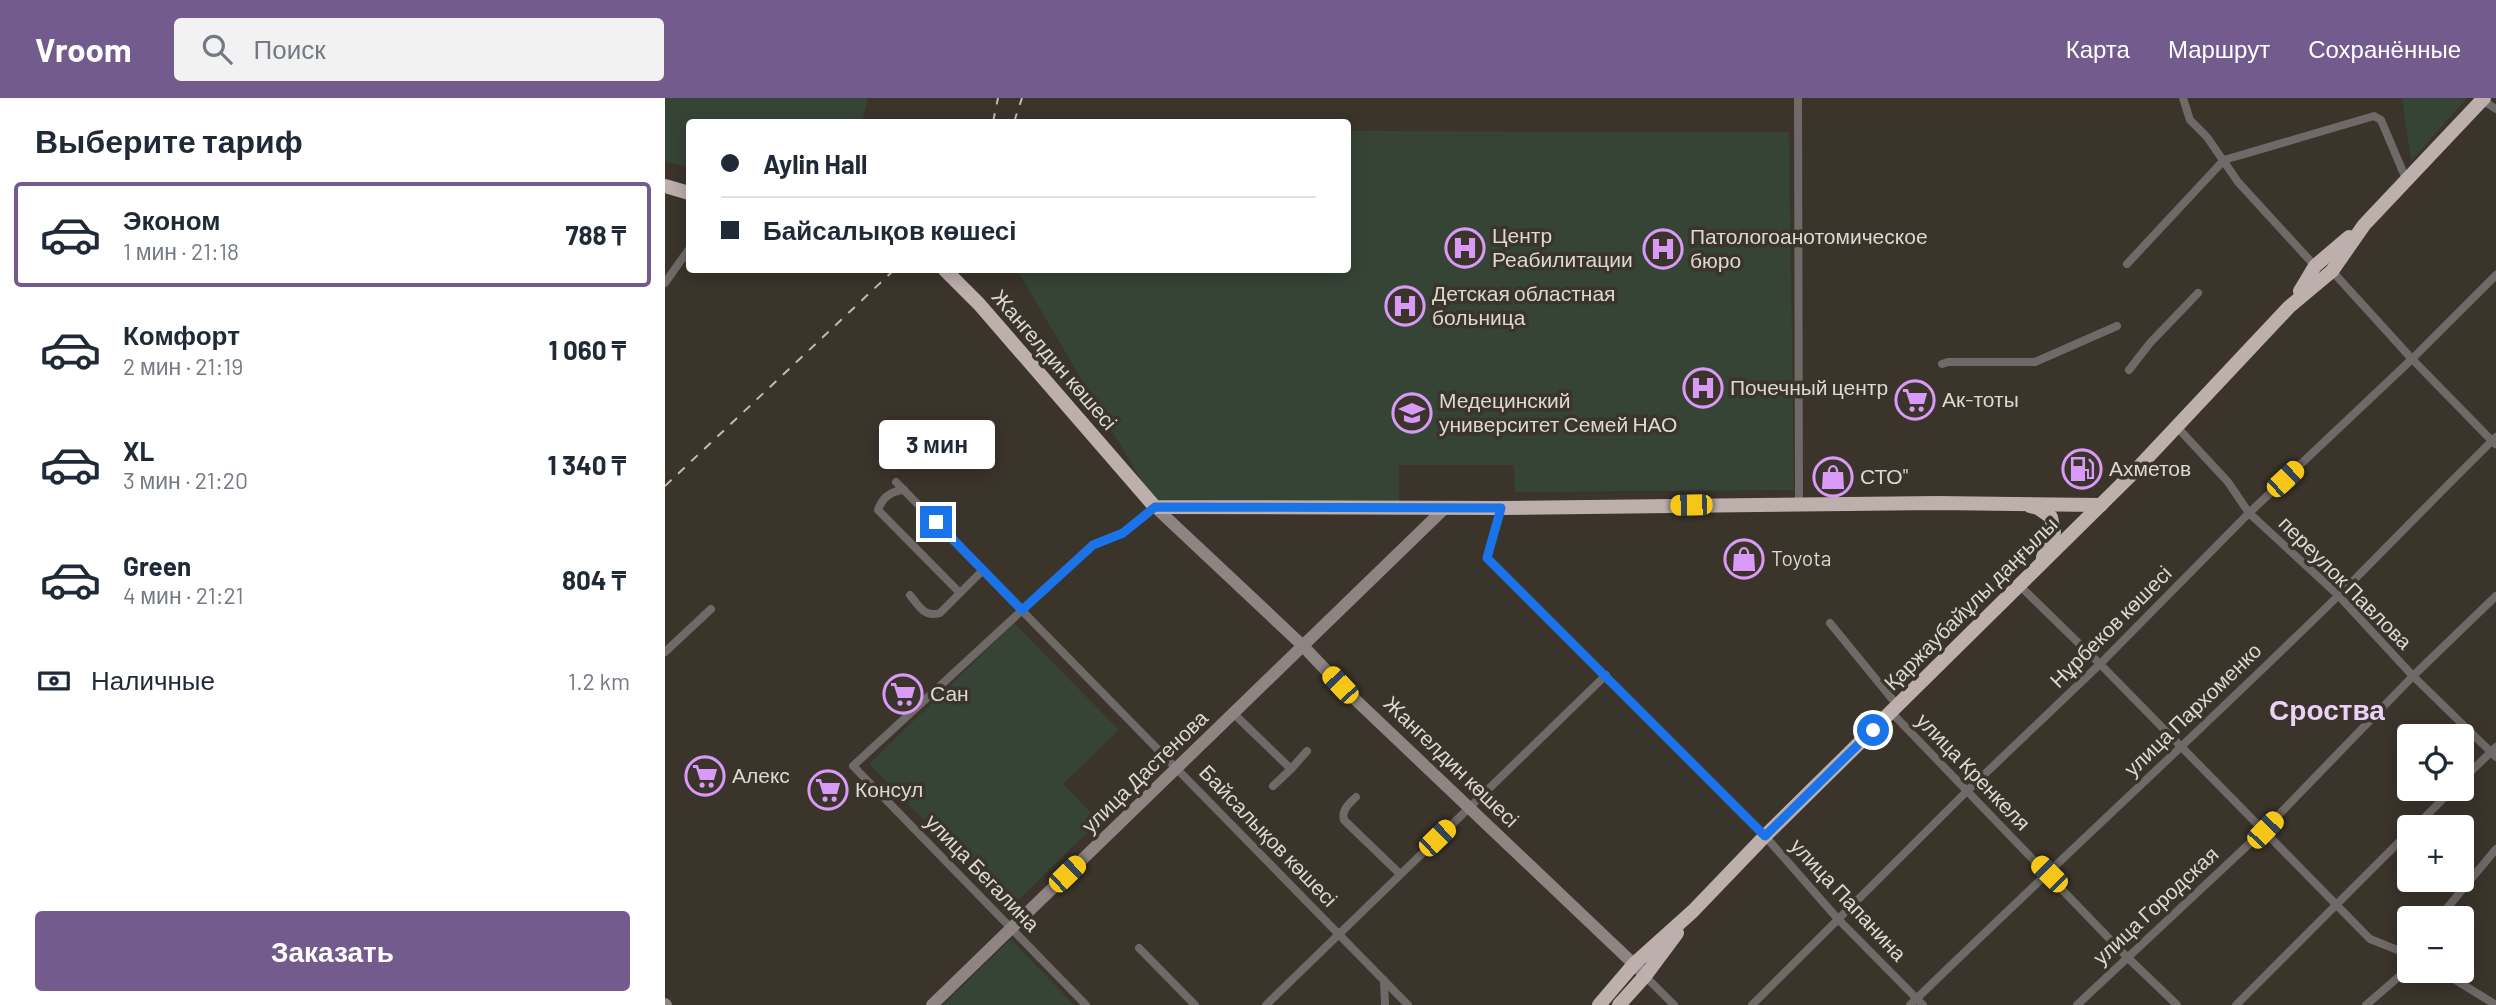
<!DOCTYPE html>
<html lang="ru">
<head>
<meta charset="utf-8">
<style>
	body { margin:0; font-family:Barlow,sans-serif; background:#f2f2f3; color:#1f2937; height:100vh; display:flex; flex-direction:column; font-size:26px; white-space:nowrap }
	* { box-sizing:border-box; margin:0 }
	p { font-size:23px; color:#747a83 }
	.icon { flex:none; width:38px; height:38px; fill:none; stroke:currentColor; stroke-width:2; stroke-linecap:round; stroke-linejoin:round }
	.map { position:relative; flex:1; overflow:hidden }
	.sheet { display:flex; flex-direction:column; background:#fff; width:665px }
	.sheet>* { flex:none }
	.guide { position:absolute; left:21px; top:21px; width:665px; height:154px; border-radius:7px; box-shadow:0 4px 18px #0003; display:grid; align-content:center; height:154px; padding:0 35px; background:#fff }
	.buttons { position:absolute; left:1732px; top:626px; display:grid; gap:14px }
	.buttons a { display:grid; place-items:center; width:77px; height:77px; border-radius:7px; background:#fff; box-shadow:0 4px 18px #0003; font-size:35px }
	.end { position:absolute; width:32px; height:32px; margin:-16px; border:9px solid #1a73e8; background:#fff; box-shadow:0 0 0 4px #fff }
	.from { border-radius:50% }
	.bubble { position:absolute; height:49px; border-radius:7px; background:#fff; box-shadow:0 4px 18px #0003; font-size:23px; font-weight:700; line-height:49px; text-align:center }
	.car { position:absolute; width:21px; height:42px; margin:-21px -10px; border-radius:9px; box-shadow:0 0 5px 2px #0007; background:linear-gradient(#f5c518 24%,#345 0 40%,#f5c518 0 76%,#345 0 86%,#f5c518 0) }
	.guide b { display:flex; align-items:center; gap:24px; height:66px; font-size:26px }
	.guide b+b { border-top:2px solid #e0e1e3 }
	.guide i { width:18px; height:18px; background:#1f2937 }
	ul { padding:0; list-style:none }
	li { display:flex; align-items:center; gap:21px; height:105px; margin:0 14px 10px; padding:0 21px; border:4px solid transparent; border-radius:7px }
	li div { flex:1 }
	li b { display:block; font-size:26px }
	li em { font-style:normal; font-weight:700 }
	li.on { border-color:#735c8d }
	li>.icon { width:63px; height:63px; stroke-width:1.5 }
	h2 { padding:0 35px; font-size:32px; line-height:84px }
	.pay { display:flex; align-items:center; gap:18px; height:77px; padding:0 35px; font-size:26px }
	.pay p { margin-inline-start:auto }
	.cta { display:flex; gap:14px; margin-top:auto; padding:14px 35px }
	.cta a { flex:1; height:80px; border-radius:7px; background:#735c8d; color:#fff; font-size:28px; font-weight:700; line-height:80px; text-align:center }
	header { display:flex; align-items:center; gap:42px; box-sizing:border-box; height:98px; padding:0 35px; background:#735c8d; color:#fff }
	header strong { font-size:33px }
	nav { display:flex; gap:38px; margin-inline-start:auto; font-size:24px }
	.search { width:490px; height:63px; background:#f2f2f3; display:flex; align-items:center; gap:18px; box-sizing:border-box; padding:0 24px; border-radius:7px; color:#747a83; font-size:26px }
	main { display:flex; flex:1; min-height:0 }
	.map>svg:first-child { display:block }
	.green { fill:#364436 }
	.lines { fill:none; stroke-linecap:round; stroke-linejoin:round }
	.street { stroke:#6f6967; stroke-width:8 }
	.secondary { stroke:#8e8583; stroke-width:12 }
	.highway { stroke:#bdafab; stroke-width:14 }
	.rail { stroke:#bfbbb5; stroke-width:2; stroke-dasharray:9 9; stroke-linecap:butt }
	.route { stroke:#1a73e8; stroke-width:9 }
	.labels { text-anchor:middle; stroke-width:7; stroke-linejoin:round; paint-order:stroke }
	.poi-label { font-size:21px; fill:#dcd9d3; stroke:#3a342b; text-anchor:start }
	.street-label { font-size:21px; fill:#dcd9d3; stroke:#3a342b }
	.district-label { font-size:28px; font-weight:bold; fill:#ebd1f8; stroke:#3a342b }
</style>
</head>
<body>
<header>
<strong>Vroom</strong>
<div class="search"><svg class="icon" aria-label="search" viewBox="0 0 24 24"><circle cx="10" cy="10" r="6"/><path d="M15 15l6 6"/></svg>Поиск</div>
<nav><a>Карта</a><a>Маршрут</a><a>Сохранённые</a></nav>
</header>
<main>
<section class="sheet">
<h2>Выберите тариф</h2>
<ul>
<li class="on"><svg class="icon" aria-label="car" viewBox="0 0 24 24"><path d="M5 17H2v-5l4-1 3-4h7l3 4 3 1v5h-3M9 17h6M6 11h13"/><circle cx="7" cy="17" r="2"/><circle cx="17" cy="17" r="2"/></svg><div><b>Эконом</b><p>1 мин · 21:18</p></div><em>788 ₸</em></li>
<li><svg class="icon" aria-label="car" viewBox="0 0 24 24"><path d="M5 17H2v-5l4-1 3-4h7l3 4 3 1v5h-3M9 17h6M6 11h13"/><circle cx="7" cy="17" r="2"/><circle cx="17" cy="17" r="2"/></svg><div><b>Комфорт</b><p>2 мин · 21:19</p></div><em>1 060 ₸</em></li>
<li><svg class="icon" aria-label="car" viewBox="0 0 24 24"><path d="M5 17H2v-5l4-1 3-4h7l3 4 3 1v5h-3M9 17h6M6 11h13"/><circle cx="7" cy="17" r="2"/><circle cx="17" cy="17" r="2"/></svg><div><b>XL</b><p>3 мин · 21:20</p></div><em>1 340 ₸</em></li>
<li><svg class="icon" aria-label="car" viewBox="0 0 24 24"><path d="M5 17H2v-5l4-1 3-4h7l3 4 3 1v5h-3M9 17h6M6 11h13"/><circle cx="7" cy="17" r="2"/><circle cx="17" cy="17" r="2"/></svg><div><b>Green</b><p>4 мин · 21:21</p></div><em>804 ₸</em></li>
</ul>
<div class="pay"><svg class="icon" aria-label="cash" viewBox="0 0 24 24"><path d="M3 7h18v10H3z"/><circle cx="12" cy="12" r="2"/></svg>Наличные<p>1.2 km</p></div>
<div class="cta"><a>Заказать</a></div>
</section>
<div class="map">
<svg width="1831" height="907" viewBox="0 0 1831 907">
	<rect width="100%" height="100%" fill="#3a342b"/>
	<!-- green -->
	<g class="green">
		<polygon points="0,0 203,0 197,24 24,24 24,69 0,64"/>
		<polygon points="1737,0 1802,0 1746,63"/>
		<polygon points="683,33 1124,34 1129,392 850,394 849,367 734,367 734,407 494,405 482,392 352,172 682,172"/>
		<polygon points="349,525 454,632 398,686 434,723 345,810 204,666"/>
		<polygon points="346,841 409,907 278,907"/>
	</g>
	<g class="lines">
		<!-- street -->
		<g class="street">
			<polyline points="1133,0 1134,406"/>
			<polyline points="1518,0 1525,22 1542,39 1573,84 1650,168"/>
			<polyline points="1817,2 1831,11"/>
			<polyline points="1462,166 1559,62 1709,18 1716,22 1741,81"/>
			<polyline points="1667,173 1747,261 1830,346"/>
			<polyline points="0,185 24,151"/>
			<polyline points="1277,266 1283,264 1370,264 1452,228"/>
			<polyline points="1464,272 1485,245 1533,195"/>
			<polyline points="1512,329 1563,384 1584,415 1673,497 1748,578 1831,659"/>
			<polyline points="231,384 743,907"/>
			<path d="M239 392C226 393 217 400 213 412L295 495"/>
			<polyline points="836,410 822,460 1100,738 1172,820 1258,907"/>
			<polyline points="1355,488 1435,566 1705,841 1745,857"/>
			<path d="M245 497C253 507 259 520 275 515L318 472"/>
			<polyline points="1165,525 1232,607"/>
			<polyline points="0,554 46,511"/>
			<polyline points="1226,614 1461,858 1512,907"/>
			<polyline points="568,615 626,671 642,653"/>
			<polyline points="1797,682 1831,649"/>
			<polyline points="608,688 626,671"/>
			<path d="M691 699C684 706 676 712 679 722L735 776"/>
			<polyline points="1749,730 1788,691"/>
			<polyline points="1773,821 1831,751"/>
			<polyline points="474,850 530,907"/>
			<polyline points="1776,873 1831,907"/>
			<polyline points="980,878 1009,907"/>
			<polyline points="719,882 720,907"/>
			<polyline points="421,907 188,668 428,447 458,435 490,409"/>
			<polyline points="601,907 941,577"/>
			<polyline points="1087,907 1302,693 1435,566 1584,415 1747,261 1831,177"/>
			<path d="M1245 907C1387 769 1533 635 1674 497 1727 444 1778 391 1831 339"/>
			<polyline points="1412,907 1599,732 1748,578 1831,498"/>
			<polyline points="1571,907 1745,733"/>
			<polyline points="1701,907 1737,876 1745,859"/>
		</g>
		<!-- secondary -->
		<g class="secondary">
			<polyline points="490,409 637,547 675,587 976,873"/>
			<polyline points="0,906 1,907"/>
			<polyline points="267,907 780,410"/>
		</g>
		<!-- highway -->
		<g class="highway">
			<polyline points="0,88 24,95"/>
			<polyline points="280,172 314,206 490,409 836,410 1273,405 1436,407"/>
			<polyline points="1635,193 1650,168 1684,139"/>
			<polyline points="1365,408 1373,410 1386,419 1389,434 1378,459"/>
			<polyline points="934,907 969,866 1028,813 1100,738 1468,375 1624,209 1667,173 1699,127 1819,0"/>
			<polyline points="954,907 980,878 1012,835"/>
		</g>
		<!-- rail -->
		<g class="rail">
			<polyline points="328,24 333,0"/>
			<polyline points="349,24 357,0"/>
			<polyline points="0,388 229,172"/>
		</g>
	</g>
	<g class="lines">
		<!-- route -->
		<polyline class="route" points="271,424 357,512 428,447 458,435 490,409 836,410 822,460 1100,738 1208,632"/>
	</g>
	<!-- icons -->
	<defs>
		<g id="hospital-ring" transform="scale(2.0125)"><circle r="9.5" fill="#3a342b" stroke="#d99af7" stroke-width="1.5"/><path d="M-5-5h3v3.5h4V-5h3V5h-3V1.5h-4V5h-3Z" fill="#d99af7"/></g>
		<g id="supermarket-ring" transform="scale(2.0125)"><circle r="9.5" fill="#3a342b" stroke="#d99af7" stroke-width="1.5"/><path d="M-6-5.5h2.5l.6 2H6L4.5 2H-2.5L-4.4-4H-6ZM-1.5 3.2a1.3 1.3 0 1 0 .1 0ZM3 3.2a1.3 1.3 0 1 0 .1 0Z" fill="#d99af7"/></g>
		<g id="university-ring" transform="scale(2.0125)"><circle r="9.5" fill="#3a342b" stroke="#d99af7" stroke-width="1.5"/><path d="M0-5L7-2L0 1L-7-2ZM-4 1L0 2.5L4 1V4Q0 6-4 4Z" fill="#d99af7"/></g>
		<g id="fuel-ring" transform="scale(2.0125)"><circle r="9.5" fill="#3a342b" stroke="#d99af7" stroke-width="1.5"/><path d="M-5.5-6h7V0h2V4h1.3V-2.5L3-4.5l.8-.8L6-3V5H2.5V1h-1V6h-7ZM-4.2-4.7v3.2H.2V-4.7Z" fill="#d99af7"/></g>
		<g id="shop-ring" transform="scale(2.0125)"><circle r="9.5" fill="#3a342b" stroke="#d99af7" stroke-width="1.5"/><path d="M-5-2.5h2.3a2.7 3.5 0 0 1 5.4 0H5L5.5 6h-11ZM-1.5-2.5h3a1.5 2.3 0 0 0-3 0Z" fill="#d99af7"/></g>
	</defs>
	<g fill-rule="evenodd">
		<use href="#hospital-ring" x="800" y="150"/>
		<use href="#hospital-ring" x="998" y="151"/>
		<use href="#hospital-ring" x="740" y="208"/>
		<use href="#hospital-ring" x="1038" y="290"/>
		<use href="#supermarket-ring" x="1250" y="302"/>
		<use href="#university-ring" x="747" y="315"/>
		<use href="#fuel-ring" x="1417" y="371"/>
		<use href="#shop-ring" x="1168" y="379"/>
		<use href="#shop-ring" x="1079" y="461"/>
		<use href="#supermarket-ring" x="238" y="596"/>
		<use href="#supermarket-ring" x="40" y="678"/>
		<use href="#supermarket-ring" x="163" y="692"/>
	</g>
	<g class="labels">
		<!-- poi labels -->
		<g class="poi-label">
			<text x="827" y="145">Центр<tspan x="827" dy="24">Реабилитации</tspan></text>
			<text x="1025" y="146">Патологоанотомическое<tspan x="1025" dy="24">бюро</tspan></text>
			<text x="767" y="203">Детская областная<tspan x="767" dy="24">больница</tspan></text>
			<text x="1065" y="297">Почечный центр</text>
			<text x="1277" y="309">Ак-тоты</text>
			<text x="774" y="310">Медецинский<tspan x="774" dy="24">университет Семей НАО</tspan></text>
			<text x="1444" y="378">Ахметов</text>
			<text x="1195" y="386">СТО"</text>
			<text x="1106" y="468">Toyota</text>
			<text x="265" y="603">Сан</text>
			<text x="67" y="685">Алекс</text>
			<text x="190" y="699">Консул</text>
		</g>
		<!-- street labels -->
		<g class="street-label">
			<text transform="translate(389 262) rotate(49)" y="7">Жангелдин көшесі</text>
			<text transform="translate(1680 485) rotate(45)" y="7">переулок Павлова</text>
			<text transform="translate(1306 506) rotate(-45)" y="7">Қаржаубайұлы даңғылы</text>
			<text transform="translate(1446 529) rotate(-45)" y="7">Нұрбеков көшесі</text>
			<text transform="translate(1528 612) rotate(-44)" y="7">улица Пархоменко</text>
			<text transform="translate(786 664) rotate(44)" y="7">Жангелдин көшесі</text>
			<text transform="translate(480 674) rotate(-44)" y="7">улица Дастенова</text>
			<text transform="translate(1308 674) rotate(46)" y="7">улица Кренкеля</text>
			<text transform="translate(603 738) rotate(46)" y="7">Байсалықов көшесі</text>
			<text transform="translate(317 775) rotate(46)" y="7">улица Бегалина</text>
			<text transform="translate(1183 802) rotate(47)" y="7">улица Папанина</text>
			<text transform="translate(1491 808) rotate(-43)" y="7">улица Городская</text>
		</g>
		<!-- district labels -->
		<g class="district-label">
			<text x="1662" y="622">Сроства</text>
		</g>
	</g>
</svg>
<div class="buttons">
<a><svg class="icon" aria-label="locate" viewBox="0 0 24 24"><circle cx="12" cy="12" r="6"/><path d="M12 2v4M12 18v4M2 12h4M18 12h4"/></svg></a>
<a>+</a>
<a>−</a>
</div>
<i class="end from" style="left:1208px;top:632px"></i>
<i class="end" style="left:271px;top:424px"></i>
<div class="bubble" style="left:214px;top:322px;width:116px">3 мин</div>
<i class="car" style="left:1620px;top:381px;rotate:47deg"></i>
<i class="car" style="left:1026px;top:407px;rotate:269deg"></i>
<i class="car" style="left:675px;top:587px;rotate:317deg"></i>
<i class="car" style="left:1600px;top:732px;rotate:44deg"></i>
<i class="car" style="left:772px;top:740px;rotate:46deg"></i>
<i class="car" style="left:402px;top:776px;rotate:46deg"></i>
<i class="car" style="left:1384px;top:776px;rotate:315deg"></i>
<div class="guide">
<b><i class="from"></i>Aylin Hall</b>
<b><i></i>Байсалықов көшесі</b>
</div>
</div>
</main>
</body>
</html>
